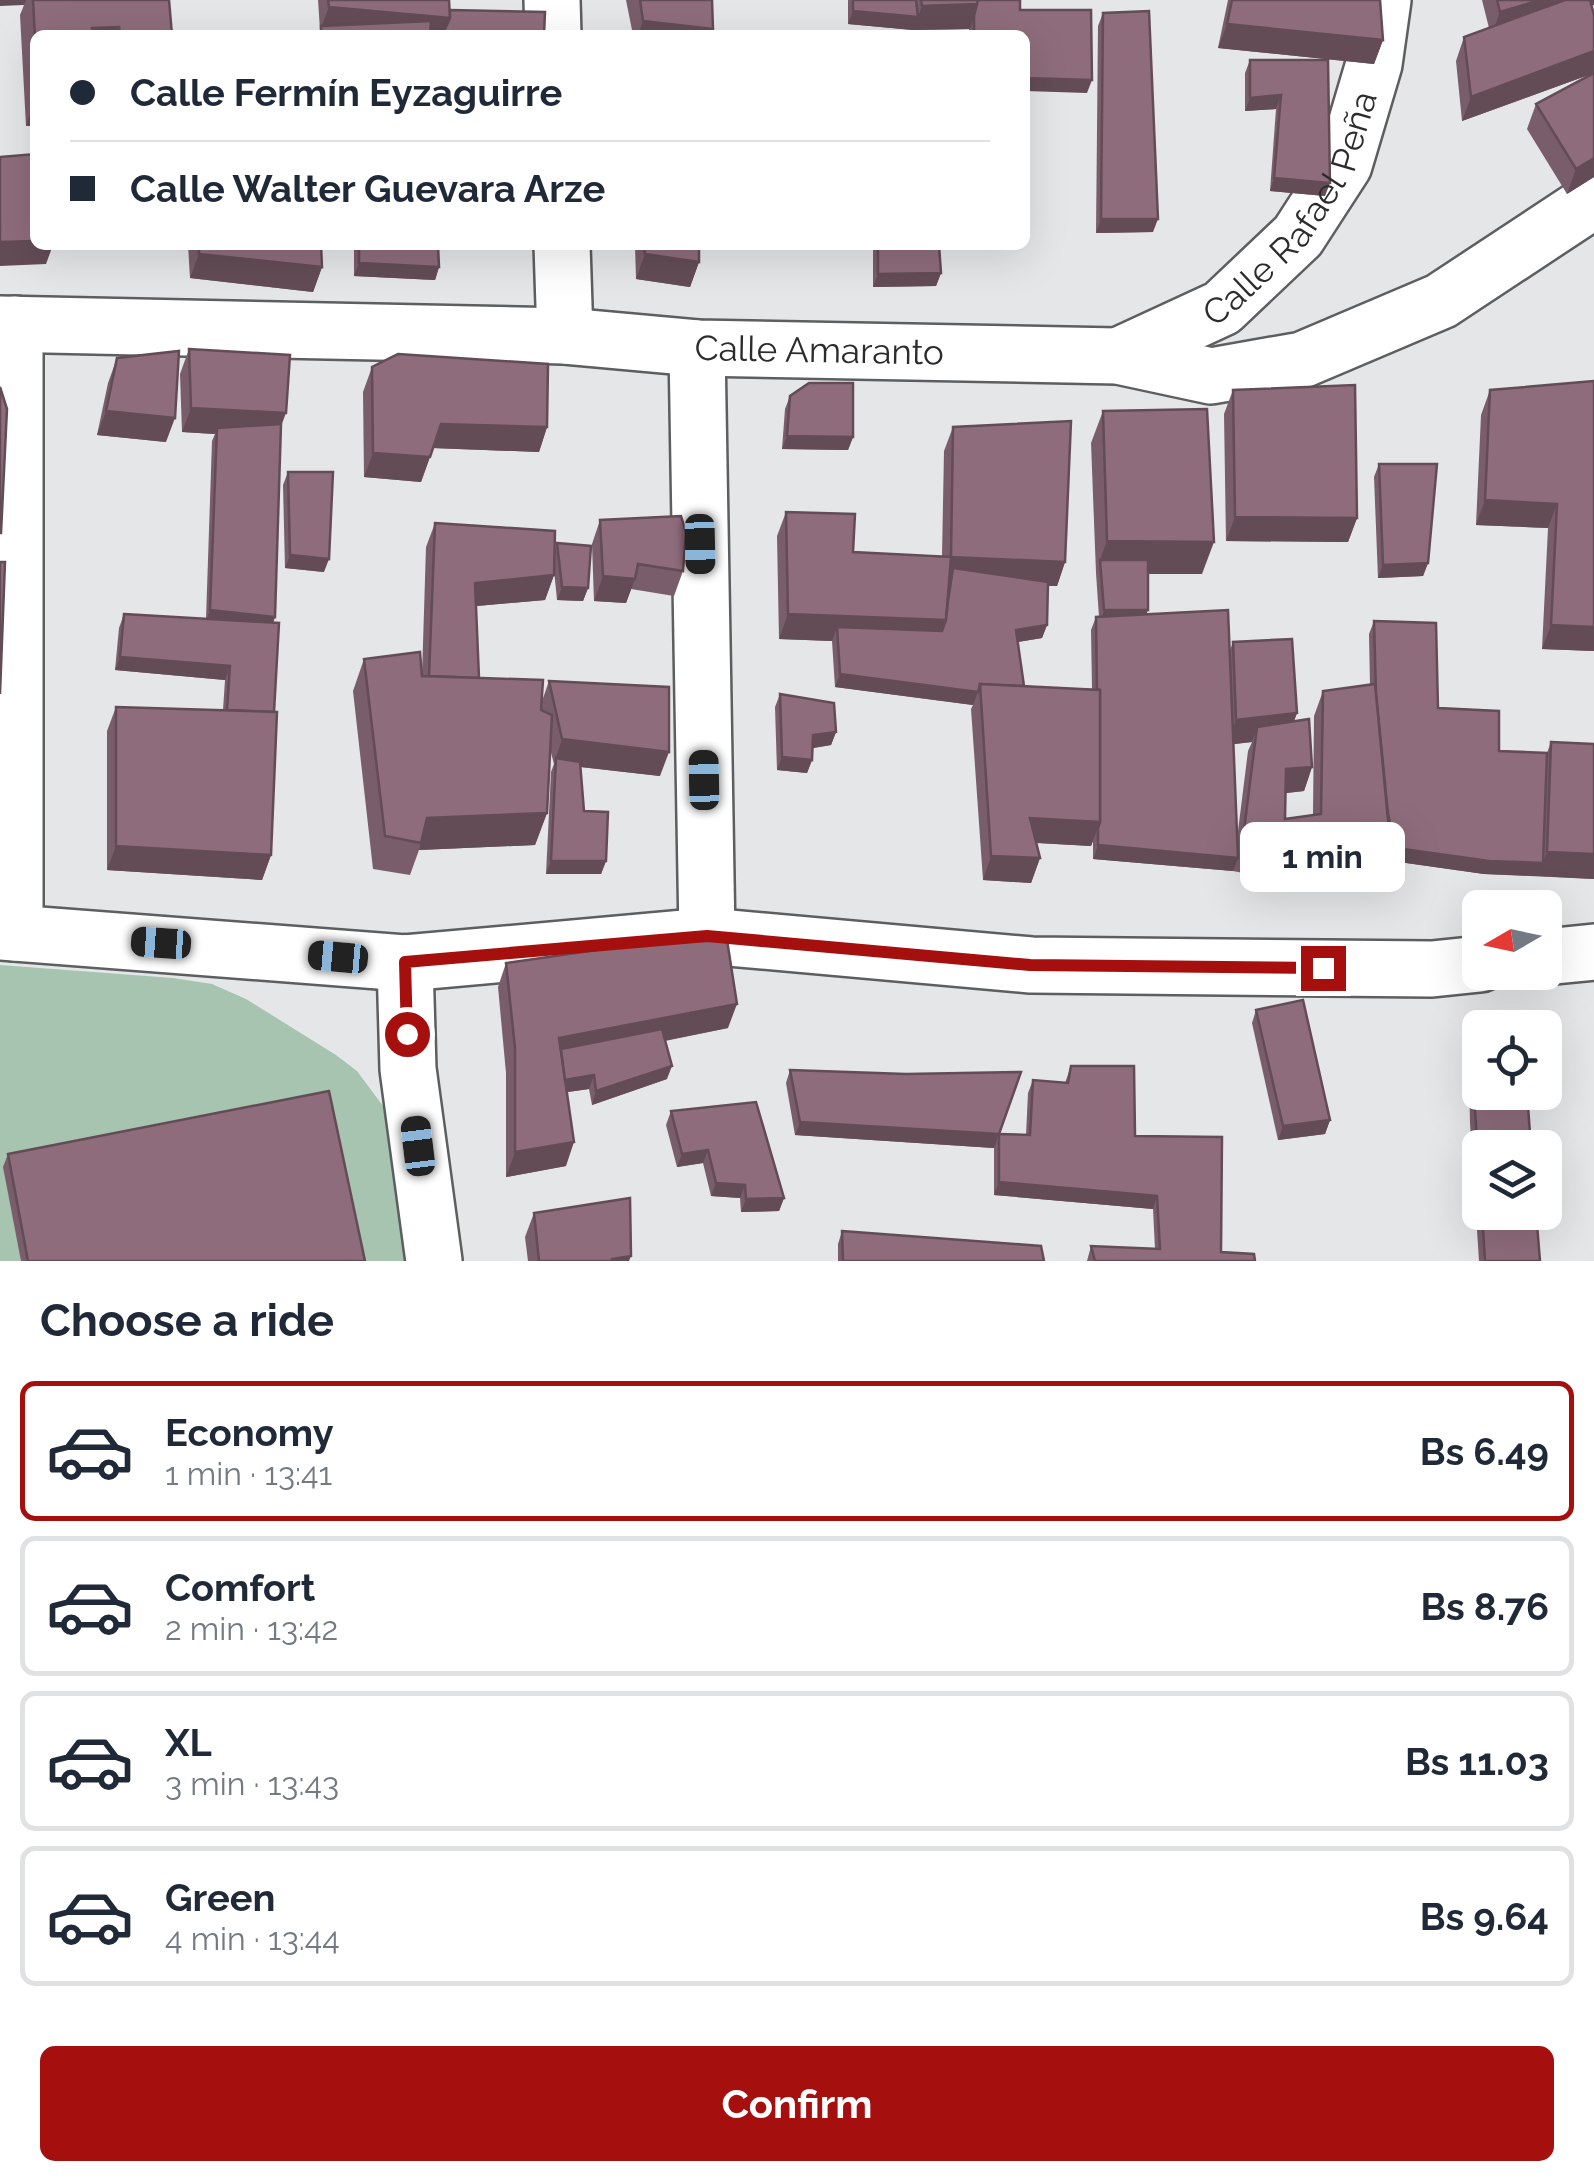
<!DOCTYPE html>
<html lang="en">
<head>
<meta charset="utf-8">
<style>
	body { margin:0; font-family:Raleway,sans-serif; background:#f6f6f7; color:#1f2937; height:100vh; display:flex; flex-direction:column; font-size:38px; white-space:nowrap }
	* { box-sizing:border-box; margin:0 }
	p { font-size:32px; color:#747a83 }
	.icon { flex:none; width:55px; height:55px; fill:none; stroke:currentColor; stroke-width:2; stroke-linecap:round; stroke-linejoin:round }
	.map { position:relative; height:1261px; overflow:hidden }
	.details { display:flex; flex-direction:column; background:#fff; flex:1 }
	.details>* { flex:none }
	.hud { position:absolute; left:30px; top:30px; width:1000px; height:220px; border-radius:15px; box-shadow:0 10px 40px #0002; display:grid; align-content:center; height:220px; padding:0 40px; background:#fff }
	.needle { width:65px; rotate:261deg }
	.fabs { position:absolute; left:1462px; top:890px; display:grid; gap:20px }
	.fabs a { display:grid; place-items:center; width:100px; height:100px; border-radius:15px; background:#fff; box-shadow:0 10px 40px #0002; font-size:50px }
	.end { position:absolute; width:45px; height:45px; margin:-22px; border:12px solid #a5100f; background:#fff; box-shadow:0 0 0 5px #fff }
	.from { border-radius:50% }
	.bubble { position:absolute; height:70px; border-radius:15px; background:#fff; box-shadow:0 10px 40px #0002; font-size:32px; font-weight:700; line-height:70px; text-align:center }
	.car { position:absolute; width:30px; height:60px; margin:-30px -15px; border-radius:12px; box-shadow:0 0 8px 2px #0007; background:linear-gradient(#222 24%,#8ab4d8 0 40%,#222 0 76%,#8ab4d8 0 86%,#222 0) }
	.hud b { display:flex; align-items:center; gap:35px; height:95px; font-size:38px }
	.hud b+b { border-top:2px solid #e0e1e3 }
	.hud i { width:25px; height:25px; background:#1f2937 }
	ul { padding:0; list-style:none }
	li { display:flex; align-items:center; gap:30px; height:140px; margin:0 20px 15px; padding:0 20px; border:5px solid #e0e1e3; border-radius:15px }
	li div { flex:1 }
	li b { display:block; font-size:38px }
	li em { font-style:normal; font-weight:700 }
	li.on { border-color:#a5100f }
	li>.icon { width:90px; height:90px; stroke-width:1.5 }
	h2 { padding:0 40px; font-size:45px; line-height:120px }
	.action { display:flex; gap:20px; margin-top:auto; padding:20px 40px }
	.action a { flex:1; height:115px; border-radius:15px; background:#a5100f; color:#fff; font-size:40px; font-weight:700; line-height:115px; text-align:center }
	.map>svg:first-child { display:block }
	.green { fill:#a6c4af }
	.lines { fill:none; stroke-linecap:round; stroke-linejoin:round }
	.street-casing { stroke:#5c5e5f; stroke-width:60 }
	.street { stroke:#fff; stroke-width:55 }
	.wall { fill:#7a5d6a; fill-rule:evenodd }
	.shaded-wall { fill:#634c56 }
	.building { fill:#8e6c7b; stroke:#634c56; stroke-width:2.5 }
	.route { stroke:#a5100f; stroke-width:12 }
	.labels { text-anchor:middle; stroke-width:8; stroke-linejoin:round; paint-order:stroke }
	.street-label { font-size:35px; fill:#2b2c2c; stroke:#e5e6e8 }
</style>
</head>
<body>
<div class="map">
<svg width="1594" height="1261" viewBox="0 0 1594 1261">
	<rect width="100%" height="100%" fill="#e5e6e8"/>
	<!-- green -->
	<polygon class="green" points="0,965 173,978 212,984 246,999 336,1055 357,1071 383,1106 407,1261 0,1261"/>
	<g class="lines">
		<!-- street casing -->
		<g class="street-casing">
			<g id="street">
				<polyline points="552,0 553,35"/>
				<polyline points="562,245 565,336"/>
				<path id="s1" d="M0 324 565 336 697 348 1118 356 1211 376 1302 360 1441 301 1594 200"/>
				<polyline points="697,348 707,936"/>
				<path id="s2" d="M1118 356 1222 308 1298 236 1344 165 1374 64 1383 0"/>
				<polyline points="0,932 405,963 707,936 1031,965 1432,969 1480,964"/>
				<polyline points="15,933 15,324"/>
				<polyline points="1545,957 1594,952"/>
				<polyline points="405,963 408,1069 434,1261"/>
			</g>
		</g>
		<!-- street -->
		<use href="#street" class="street"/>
	</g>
	<!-- wall -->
	<g class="wall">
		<polygon points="0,0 169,0 172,35 35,35 35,126 26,126 20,15 24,5"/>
		<polygon points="318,0 449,0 449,12 544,35 318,35 320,30"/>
		<polygon points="626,0 712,0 713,29 711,35 633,35"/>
		<polygon points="848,0 1020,0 1020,10 1087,93 1025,35 969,35 969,29 913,30 848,24"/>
		<polygon points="1228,0 1380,0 1383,40 1374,64 1218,48"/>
		<polygon points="1482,0 1594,0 1591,6 1593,12 1594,11 1594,73 1462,121 1456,61 1464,37 1489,28"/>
		<polygon points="1103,13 1153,232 1096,233 1098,26"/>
		<polygon points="1250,60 1328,60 1325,196 1270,191 1276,109 1245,111 1245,73"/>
		<polygon points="1594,73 1594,177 1567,194 1527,129 1536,104"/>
		<polygon points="188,245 321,245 322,267 313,292 190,278"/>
		<polygon points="354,245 438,245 439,267 435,280 354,276"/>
		<polygon points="635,245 699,245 699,262 690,287 636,279"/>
		<polygon points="873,245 939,245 941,273 936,286 873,287"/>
		<polygon points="189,349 281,424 275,617 273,623 274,712 271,855 262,880 107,870 107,731 116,707 223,710 225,680 115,670 119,628 124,614 206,619 212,441 215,434 182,432 180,374"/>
		<polygon points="117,358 166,442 97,435 108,383"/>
		<polygon points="372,367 547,427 539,452 433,448 421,482 364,477 363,392"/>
		<polygon points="1594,381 1594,651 1542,649 1548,528 1476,525 1481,415 1490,390"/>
		<polygon points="1233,390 1357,518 1348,542 1226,541 1224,414"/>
		<polygon points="790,396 853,437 848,450 782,449 785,409"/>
		<path d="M1103 411 1202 574H1148L1146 614 1229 653 1233 642 1297 713 1294 721 1312 767 1304 791 1286 793 1285 819 1313 815 1314 716 1323 691 1370 685 1369 634 1374 621 1438 708 1499 751 1547 753 1551 742 1594 879 1484 874 1392 861 1388 847 1382 865H1281L1275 879 1233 871 1093 859V841L1091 846 1036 843 1040 858 1031 883 983 880 971 709 973 705 835 687 832 641 779 639 777 536 786 512 853 552 942 556 944 451 953 427 1065 562 1057 586H1048L1047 625 1042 638 1018 642 1024 686 1092 689 1091 630 1096 617H1099L1096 573 1091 443ZM1252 742 1248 751 1237 839 1233 744Z"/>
		<polygon points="1379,464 1428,563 1423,576 1378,578 1374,477"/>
		<polygon points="288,472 324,572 285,568 283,485"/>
		<polygon points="600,520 683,571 674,596 631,589 626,603 594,601 592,544"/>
		<polygon points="435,523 554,552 557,543 588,588 583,601 557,600 554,570 554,575 545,600 476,606 479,678 541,704 549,681 660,776 580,767 584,811 606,861 601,874 546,874 551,772 554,764 550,749 547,813 535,845 419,850 410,875 373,869 353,691 364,659 422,676 426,547"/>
		<polygon points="780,694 836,732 831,745 812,748 812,760 807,773 777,770 775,707"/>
		<polygon points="506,963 728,1028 665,1041 667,1079 592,1105 589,1089 567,1092 566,1166 506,1177 506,1073 498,987"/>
		<polygon points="1256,1010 1330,1120 1325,1134 1278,1140 1252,1023"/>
		<polygon points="1473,1014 1480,1148 1480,1212 1536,1212 1540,1261 1479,1261 1470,1123 1468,1027"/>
		<polygon points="1071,1066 1135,1136 1221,1252 1255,1261 1087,1261 1091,1246 1155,1249 1153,1209 994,1195 994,1148 795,1135 786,1083 790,1070 999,1134 1026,1135 1028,1093 1033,1080 1065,1083"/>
		<polygon points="671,1111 784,1198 779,1211 741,1212 740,1198 711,1196 703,1163 677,1167 666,1125"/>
		<polygon points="8,1154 365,1261 21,1261 3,1167"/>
		<polygon points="534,1213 629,1261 528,1261 525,1237"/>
		<polygon points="842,1231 1044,1261 838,1261 838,1244"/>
	</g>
	<!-- shaded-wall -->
	<g class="shaded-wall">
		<polygon points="0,0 26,0 24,5 0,6"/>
		<polygon points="1540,0 1594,0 1594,5 1491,36 1500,12"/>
		<polygon points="978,4 970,29 913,30 848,24 853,11 918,17 922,6"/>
		<polygon points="329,7 450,18 443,35 321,28"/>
		<polygon points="643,21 713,29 711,35 638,35"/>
		<polygon points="1227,24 1383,40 1374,64 1218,48"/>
		<polygon points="119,27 116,35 90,35 92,28"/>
		<polygon points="1594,51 1594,73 1462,121 1471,97"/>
		<polygon points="1025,78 1092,80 1087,93 1025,91"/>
		<polygon points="1281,95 1276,109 1245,111 1250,98"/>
		<polygon points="35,101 35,126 26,126"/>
		<polygon points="1594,158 1594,177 1567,194 1576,169"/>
		<polygon points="1274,178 1330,183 1325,196 1270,191"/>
		<polygon points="1101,219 1158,219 1153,232 1096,233"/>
		<polygon points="35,241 35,245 53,245 46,264 0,266 0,242"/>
		<polygon points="199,254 322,267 313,292 190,278"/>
		<polygon points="645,254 699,262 690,287 636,279"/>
		<polygon points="359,263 439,267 435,280 354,276"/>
		<polygon points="941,273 936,286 873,287 878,274"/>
		<polygon points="191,408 286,413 277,437 217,428 215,434 182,432"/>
		<polygon points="106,411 175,418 166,442 97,435"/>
		<polygon points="441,424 547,427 539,452 432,448"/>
		<polygon points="787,436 853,437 848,450 782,449"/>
		<polygon points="373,453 430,457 421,482 364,477"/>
		<polygon points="1485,500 1557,504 1548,528 1476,525"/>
		<polygon points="1235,517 1357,518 1348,542 1226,541"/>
		<polygon points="1107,541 1214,542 1202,574 1102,574 1100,560"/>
		<polygon points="290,555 329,559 324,572 285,568"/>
		<polygon points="951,557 1065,562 1057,586 951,582 953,568 949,582"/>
		<polygon points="1428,563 1423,576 1378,578 1383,565"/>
		<polygon points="554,575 545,600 466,607 475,583"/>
		<polygon points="603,576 635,579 626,603 594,601"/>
		<polygon points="562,587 588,588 583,601 557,600"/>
		<polygon points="210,610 275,617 270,630 205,623"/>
		<polygon points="1104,610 1148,610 1143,623 1100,624"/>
		<polygon points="788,614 946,620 937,644 837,627 832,641 779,639"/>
		<polygon points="1047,625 1042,638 1011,643 1016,630"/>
		<polygon points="1551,625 1594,627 1594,651 1542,649"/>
		<polygon points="120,657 230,666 225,680 115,670"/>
		<polygon points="840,674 978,692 973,705 835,687"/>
		<polygon points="1297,713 1288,737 1257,727 1252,742 1227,745 1236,720"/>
		<polygon points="836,732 831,745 808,749 813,735"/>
		<polygon points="562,739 669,752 660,776 555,764 556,758 554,764"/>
		<polygon points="782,757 812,760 807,773 777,770"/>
		<polygon points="1312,767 1304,791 1278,794 1286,769"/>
		<polygon points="547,813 535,845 419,850 427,818"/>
		<polygon points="1030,818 1100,822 1091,846 1022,842"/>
		<polygon points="1288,840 1390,841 1382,865 1281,865"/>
		<polygon points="1098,845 1238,858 1233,871 1093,859"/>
		<polygon points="116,846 271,855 262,880 107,870"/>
		<polygon points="1396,848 1543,863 1538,876 1484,874 1392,861"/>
		<polygon points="1547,852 1594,854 1594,879 1538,876"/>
		<polygon points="991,856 1040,858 1031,883 983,880"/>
		<polygon points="551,861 606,861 601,874 546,874"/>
		<polygon points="737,1004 728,1028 557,1062 559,1038"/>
		<polygon points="672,1066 667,1079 592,1105 596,1091"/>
		<polygon points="594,1075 589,1089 554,1094 559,1081"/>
		<polygon points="1330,1120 1325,1134 1278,1140 1283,1126"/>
		<polygon points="800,1122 999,1134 994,1148 795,1135"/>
		<polygon points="574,1142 566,1166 506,1177 515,1152"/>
		<polygon points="708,1150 703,1163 677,1167 682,1154"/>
		<polygon points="999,1182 1157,1196 1153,1209 994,1195"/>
		<polygon points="716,1183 745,1185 740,1198 711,1196"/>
		<polygon points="784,1198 779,1211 741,1212 746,1199"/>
		<polygon points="631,1256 629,1261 611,1261 612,1259"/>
	</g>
	<!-- building -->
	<g class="building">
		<polygon points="33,0 169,0 172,35 120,35 119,27 92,28 93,35 35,35 35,38"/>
		<polygon points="328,0 449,0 450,18 329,7"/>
		<polygon points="640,0 712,0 713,29 643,21"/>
		<polygon points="853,0 916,0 918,17 853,11"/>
		<polygon points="921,0 978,0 978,4 922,6"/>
		<polygon points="978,0 1020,0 1020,10 1091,10 1092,80 1025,78 1025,35 974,35 974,16"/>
		<polygon points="1232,0 1380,0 1383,40 1227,24"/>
		<polygon points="1497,0 1540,0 1500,12"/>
		<polygon points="1565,0 1590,0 1594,15 1594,51 1471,97 1464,37"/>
		<polygon points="450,10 545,12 544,35 430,35 430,32 445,29 450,18"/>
		<polygon points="1149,11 1158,219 1101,219 1103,13"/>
		<polygon points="431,21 430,35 321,35 321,26"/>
		<polygon points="1250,60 1328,60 1330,183 1274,178 1281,95 1250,98"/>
		<polygon points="1594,73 1594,158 1576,169 1536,104"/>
		<polygon points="35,154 35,241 0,242 0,157"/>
		<polygon points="199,245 321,245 322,267 199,254"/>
		<polygon points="359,245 438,245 439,267 359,263"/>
		<polygon points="644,245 699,245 699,262 645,254"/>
		<polygon points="878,245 939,245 941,273 878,274"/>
		<polygon points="189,349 290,355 286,413 191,408"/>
		<polygon points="179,351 175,418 106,411 117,358"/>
		<polygon points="398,354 548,364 547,427 441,424 430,457 373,453 372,367"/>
		<polygon points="1594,381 1594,627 1551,625 1557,504 1485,500 1490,390"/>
		<polygon points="809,383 853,383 853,437 787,436 790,396"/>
		<polygon points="1355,385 1357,518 1235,517 1233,390"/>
		<polygon points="0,387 7,409 1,533 0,533"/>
		<polygon points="1207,409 1214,542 1107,541 1103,411"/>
		<polygon points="1071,421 1065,562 951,557 946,620 788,614 786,512 855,514 853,552 951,557 953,427"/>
		<polygon points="281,424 275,617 210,610 217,428"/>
		<polygon points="1379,464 1437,464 1428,563 1383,565"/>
		<polygon points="288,472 333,472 329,559 290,555"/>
		<polygon points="681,516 686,533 683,571 638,564 635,579 603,576 600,520"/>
		<polygon points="435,523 555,531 554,575 475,583 479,678 429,676"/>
		<polygon points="557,543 591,546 588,588 562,587"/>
		<polygon points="1100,560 1148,560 1148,610 1104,610"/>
		<polygon points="0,562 5,562 0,694"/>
		<polygon points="953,568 1048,582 1047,625 1016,630 1024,686 980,684 978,692 840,674 837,627 942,631 946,620 948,601"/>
		<polygon points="1228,610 1238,858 1098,845 1098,828 1100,822 1100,690 1097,689 1096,617"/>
		<polygon points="124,614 279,623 274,712 227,710 230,666 120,657"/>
		<polygon points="1374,621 1436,623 1438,708 1499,711 1499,751 1547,753 1543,863 1489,861 1396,848 1388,814 1376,694"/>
		<polygon points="1292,639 1297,713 1236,720 1233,642"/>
		<polygon points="420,652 422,676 543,680 541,710 552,715 547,813 427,818 421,843 385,836 364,659"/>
		<polygon points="549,681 669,687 669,752 562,739"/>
		<polygon points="980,684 1100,690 1100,822 1030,818 1040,858 991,856"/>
		<polygon points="1375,684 1390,841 1288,840 1284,855 1242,846 1257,727 1309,719 1312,767 1286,769 1285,819 1321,814 1323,691"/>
		<polygon points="780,694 834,703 836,732 813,735 812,760 782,757"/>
		<polygon points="116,707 277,712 271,855 116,846"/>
		<polygon points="1551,742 1594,744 1594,854 1547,852"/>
		<polygon points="556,758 580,762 584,811 608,812 606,861 551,861"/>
		<polygon points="727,940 737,1004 559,1038 574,1142 515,1152 515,1048 506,963 646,943"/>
		<polygon points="1303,1000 1330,1120 1283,1126 1256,1010"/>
		<polygon points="1525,1013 1525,1028 1480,1028 1480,1092 1527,1092 1531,1148 1480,1148 1480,1185 1475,1110 1473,1014"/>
		<polygon points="662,1029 672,1066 596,1091 594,1075 565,1080 561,1049"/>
		<polygon points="1071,1066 1134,1066 1135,1136 1222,1137 1221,1252 1254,1254 1255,1261 1095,1261 1091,1246 1160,1249 1157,1196 999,1182 999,1134 1030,1135 1033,1080 1068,1083"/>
		<polygon points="790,1070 906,1074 1021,1072 999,1134 800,1122"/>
		<polygon points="329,1091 365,1261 28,1261 8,1154"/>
		<polygon points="756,1102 784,1198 746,1199 745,1185 716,1183 708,1150 682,1154 671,1111"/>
		<polygon points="630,1198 631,1256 612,1259 612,1261 539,1261 534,1213"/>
		<polygon points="1482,1212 1536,1212 1540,1261 1485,1261"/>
		<polygon points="842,1231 1041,1246 1044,1261 843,1261"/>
	</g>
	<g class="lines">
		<!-- route -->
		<polyline class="route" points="407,1034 405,962 707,936 1030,965 1323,968"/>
	</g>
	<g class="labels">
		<!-- street labels -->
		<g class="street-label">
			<text dy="12" stroke="none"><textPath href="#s2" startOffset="238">Calle Rafael Peña</textPath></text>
			<text dy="12" stroke="none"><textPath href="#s1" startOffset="820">Calle Amaranto</textPath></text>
		</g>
	</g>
</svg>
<div class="fabs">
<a><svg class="needle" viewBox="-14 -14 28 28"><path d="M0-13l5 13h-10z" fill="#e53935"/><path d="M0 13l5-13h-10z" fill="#747a83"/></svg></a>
<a><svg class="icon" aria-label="locate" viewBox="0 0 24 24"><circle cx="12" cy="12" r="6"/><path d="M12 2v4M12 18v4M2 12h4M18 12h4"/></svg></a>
<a><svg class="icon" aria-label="layers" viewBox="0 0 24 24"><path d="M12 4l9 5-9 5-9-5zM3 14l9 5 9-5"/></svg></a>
</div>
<i class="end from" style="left:407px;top:1034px"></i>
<i class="end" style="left:1323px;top:968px"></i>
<div class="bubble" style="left:1240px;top:822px;width:165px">1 min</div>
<i class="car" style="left:700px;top:544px;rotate:179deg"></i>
<i class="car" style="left:704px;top:780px;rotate:359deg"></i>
<i class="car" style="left:161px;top:943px;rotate:274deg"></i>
<i class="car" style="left:338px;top:957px;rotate:275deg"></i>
<i class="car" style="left:418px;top:1146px;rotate:353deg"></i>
<div class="hud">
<b><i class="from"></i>Calle Fermín Eyzaguirre</b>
<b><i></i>Calle Walter Guevara Arze</b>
</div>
</div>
<section class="details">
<h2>Choose a ride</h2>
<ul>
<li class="on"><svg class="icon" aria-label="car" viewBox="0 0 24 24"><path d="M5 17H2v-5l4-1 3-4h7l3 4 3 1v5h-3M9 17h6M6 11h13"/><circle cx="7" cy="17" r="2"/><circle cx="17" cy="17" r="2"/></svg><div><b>Economy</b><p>1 min · 13:41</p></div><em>Bs 6.49</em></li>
<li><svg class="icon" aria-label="car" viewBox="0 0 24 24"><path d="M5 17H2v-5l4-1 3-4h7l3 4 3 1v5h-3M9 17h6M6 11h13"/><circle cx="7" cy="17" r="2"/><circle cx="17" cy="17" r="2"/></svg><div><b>Comfort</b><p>2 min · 13:42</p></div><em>Bs 8.76</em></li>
<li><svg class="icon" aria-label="car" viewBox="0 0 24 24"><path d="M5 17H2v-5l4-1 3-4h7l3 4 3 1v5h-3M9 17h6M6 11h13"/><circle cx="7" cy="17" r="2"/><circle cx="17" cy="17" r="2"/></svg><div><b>XL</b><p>3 min · 13:43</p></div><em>Bs 11.03</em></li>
<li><svg class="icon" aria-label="car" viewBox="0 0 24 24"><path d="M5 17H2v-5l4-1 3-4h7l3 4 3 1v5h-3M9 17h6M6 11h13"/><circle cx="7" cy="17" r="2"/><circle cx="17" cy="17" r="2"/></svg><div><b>Green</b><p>4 min · 13:44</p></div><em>Bs 9.64</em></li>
</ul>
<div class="action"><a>Confirm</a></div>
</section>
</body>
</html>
